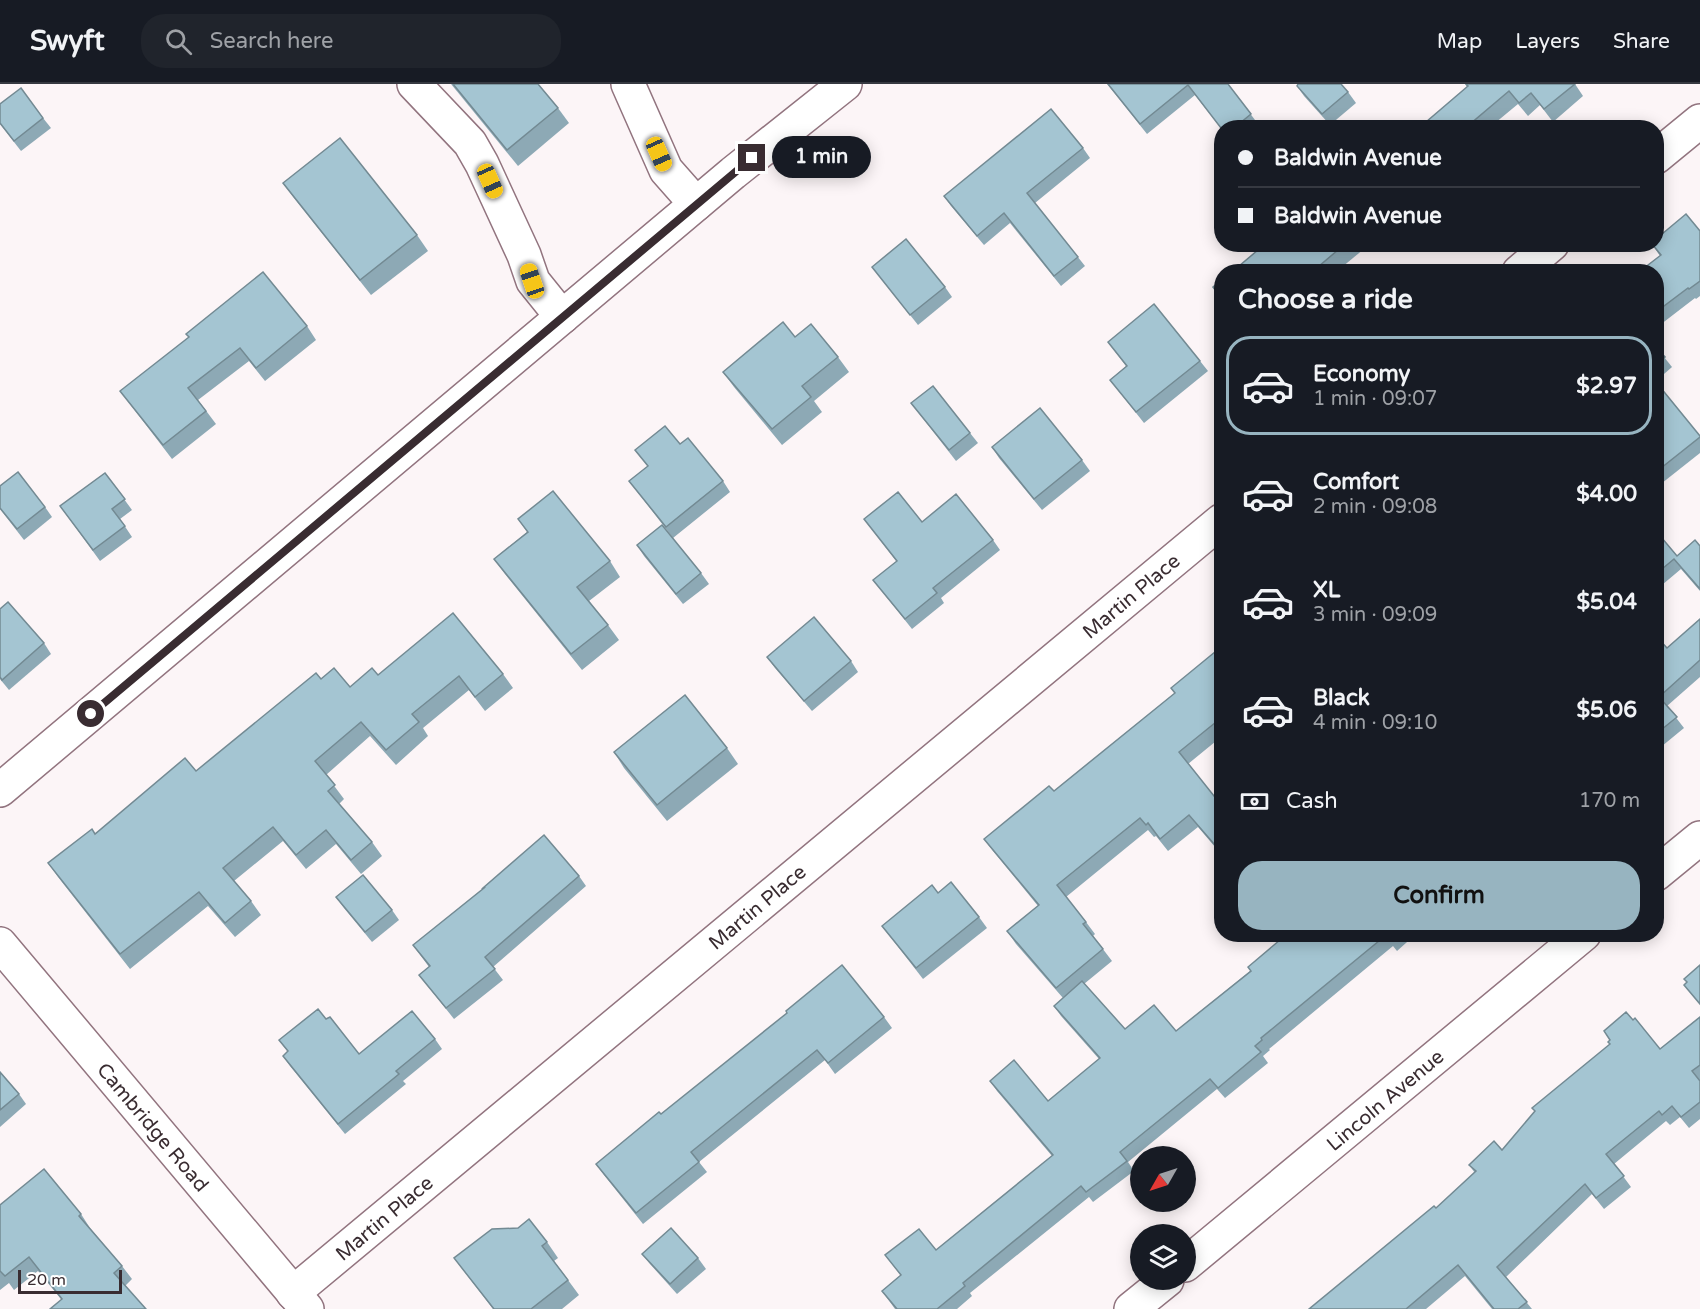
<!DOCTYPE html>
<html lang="en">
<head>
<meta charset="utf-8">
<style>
	body { margin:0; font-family:"Varela Round",sans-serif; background:#20242c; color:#f1f3f6; height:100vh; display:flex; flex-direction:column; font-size:22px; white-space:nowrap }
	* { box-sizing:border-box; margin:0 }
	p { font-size:20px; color:#9ea1a6 }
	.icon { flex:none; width:33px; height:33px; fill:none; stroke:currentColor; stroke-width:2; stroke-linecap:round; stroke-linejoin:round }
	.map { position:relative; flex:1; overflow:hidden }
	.sheet { position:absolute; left:1214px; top:180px; width:450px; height:678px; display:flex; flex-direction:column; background:#171b24; border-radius:24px; box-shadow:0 3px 15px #0003 }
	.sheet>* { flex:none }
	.banner { position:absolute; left:1214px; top:36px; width:450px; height:132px; border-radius:24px; box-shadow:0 3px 15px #0003; display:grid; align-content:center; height:132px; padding:0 24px; background:#171b24 }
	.needle { width:39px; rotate:231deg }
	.buttons { position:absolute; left:1130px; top:1062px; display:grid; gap:12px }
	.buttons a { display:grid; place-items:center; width:66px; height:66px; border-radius:50%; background:#171b24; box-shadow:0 3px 15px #0003; font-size:30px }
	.scale { position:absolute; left:18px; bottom:15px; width:104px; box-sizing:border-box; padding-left:6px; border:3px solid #392c31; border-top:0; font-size:16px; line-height:21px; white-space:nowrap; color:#392c31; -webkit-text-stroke:4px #fff; paint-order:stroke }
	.end { position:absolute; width:27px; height:27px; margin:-14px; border:8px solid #392c31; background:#fff; box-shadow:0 0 0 3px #fff }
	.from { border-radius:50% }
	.bubble { position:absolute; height:42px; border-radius:21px; background:#171b24; box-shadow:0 3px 15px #0003; font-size:20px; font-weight:800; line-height:42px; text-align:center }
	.car { position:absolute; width:18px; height:36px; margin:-18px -9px; border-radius:8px; box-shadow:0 0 4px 2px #0007; background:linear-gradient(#f5c518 24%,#345 0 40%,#f5c518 0 76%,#345 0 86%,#f5c518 0) }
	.banner b { display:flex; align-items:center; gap:21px; height:57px; font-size:22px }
	.banner b+b { border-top:2px solid #363941 }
	.banner i { width:15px; height:15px; background:#f1f3f6 }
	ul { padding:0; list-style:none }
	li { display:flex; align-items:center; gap:18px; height:99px; margin:0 12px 9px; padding:0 12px; border:3px solid transparent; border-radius:24px }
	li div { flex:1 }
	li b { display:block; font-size:22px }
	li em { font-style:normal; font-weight:800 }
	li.active { border-color:#97b4c0 }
	li>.icon { width:54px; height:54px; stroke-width:1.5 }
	h2 { padding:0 24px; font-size:27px; line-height:72px }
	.pay { display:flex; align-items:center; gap:15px; height:66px; padding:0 24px; font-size:22px }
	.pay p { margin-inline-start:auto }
	.cta { display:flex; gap:12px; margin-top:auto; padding:12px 24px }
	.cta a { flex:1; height:69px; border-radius:24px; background:#97b4c0; color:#111; font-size:24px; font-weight:800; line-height:69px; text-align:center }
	header { display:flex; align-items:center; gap:36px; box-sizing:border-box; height:84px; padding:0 30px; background:#171b24; border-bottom:2px solid #363941 }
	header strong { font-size:28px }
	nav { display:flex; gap:33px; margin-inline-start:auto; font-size:21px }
	.search { width:420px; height:54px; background:#20242c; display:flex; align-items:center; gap:15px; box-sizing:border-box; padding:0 21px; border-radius:24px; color:#9ea1a6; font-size:22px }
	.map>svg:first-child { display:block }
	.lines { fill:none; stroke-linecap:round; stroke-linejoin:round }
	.minor-casing { stroke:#92747f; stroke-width:36 }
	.minor { stroke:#fff; stroke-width:33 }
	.wall { fill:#8da9b5 }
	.building { fill:#a4c5d2; stroke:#738a93; stroke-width:1.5 }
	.route { stroke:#392c31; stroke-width:8 }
	.labels { text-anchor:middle; stroke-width:6; stroke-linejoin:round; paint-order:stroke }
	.street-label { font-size:20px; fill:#392c31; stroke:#fff }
</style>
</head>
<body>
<header>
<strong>Swyft</strong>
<div class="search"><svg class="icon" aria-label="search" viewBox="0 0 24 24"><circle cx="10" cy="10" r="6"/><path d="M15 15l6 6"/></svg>Search here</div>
<nav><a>Map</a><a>Layers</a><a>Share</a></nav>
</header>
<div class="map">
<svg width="1700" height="1225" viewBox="0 0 1700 1225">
	<rect width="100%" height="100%" fill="#fcf5f7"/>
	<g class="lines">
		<!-- minor casing -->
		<g class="minor-casing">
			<g id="minor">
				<polyline points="414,0 470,59 482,80 524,171 533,197 562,233"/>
				<polyline points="628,0 666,86 696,120"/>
				<polyline points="1656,73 1700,37"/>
				<polyline points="1519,188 1552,160"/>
				<polyline points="0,706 733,89 845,0"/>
				<polyline points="1656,790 1700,754"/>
				<polyline points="0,860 307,1225"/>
				<polyline points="1185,1181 1584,850"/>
				<polyline points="293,1209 1221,437"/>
				<polyline points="1131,1225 1167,1196"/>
			</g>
		</g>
		<!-- minor -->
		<use href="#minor" class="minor"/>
	</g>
	<!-- wall -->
	<g class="wall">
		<polygon points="451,0 538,0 558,24 569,39 518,82"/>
		<polygon points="1107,0 1228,0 1258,40 1254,44 1221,44 1195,11 1147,50"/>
		<polygon points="1465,0 1575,0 1583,12 1553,38 1540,21 1528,32 1518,20 1489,44 1419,44 1467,3"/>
		<polygon points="1297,2 1348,8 1356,19 1330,41 1304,12"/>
		<polygon points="0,20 43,34 51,44 21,67 0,40"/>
		<polygon points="1083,64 1090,74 1035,119 1085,182 1061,202 1010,139 984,161 951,122 944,112"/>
		<polygon points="283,99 417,151 428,167 371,211 294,114"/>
		<polygon points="1700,147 1700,212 1696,215 1695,214 1656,244 1656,188 1660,172 1652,160"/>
		<polygon points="1265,160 1370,160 1336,188 1232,188"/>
		<polygon points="872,183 945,203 952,213 918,241"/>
		<polygon points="307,242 316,256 265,297 249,277 198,316 216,340 172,375 120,307 188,254"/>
		<polygon points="795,253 838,273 849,288 814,317 822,328 782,361 734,303 723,288"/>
		<polygon points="1108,258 1200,277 1208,287 1144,339 1110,296 1126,282"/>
		<polygon points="1656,263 1672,283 1656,297"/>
		<polygon points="1656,298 1700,352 1700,369 1657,403 1656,402"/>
		<polygon points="911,319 970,349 978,359 956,377"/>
		<polygon points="680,360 723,397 730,408 673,454 629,397 648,382 635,366"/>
		<polygon points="992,363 1082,376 1090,387 1042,426 999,374"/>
		<polygon points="105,389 132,426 120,435 132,453 100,477 60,422"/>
		<polygon points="0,402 45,423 52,433 24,456 0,425"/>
		<polygon points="518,435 610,477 620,493 589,517 608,541 619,556 582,586 505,490 494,475 527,448"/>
		<polygon points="864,435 922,438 993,456 1000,466 941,514 944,519 912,545 873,496 897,478"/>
		<polygon points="1656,447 1677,472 1700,462 1700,507 1681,485 1656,506"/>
		<polygon points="637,461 701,489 709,500 683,520 644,472"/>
		<polygon points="0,525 44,559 51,570 9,606 0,595"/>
		<polygon points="1700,535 1700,593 1667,622 1684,644 1656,667 1656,552 1667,564"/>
		<polygon points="1221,563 1221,653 1188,680 1218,717 1221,715 1221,770 1198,743 1168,767 1156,752 1154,753 1148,746 1066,813 1086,838 1095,850 1093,852 1112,877 1084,900 1125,945 1176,947 1250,887 1287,850 1416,850 1397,867 1393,862 1269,965 1270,966 1263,972 1268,979 1225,1014 1217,1005 1128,1078 1134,1087 1093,1118 1089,1113 970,1209 972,1212 957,1225 895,1225 882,1207 901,1191 885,1171 936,1166 1052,1072 997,1007 990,997 1048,1017 1099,975 1061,932 1054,922 1063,914 1016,860 1007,847 1038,822 993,767 984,755 1054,707 1175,609"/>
		<polygon points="767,573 851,577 858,588 812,627 775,584"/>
		<polygon points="503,590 513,604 485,627 469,606 423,644 428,652 396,681 370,652 326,691 344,715 339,720 372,758 382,772 361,790 336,760 306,785 283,757 234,797 251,817 261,831 235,853 208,822 130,885 58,793 48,779 196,687 321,595 350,603 378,591"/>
		<polygon points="727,664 738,680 667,737 624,684 614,668"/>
		<polygon points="579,792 586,802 493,883 503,896 454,935 419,891 429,883 413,861"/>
		<polygon points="938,809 979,833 987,844 923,895 882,842"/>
		<polygon points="336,813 392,826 399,836 372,858 344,824"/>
		<polygon points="884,933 892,944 835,990 825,976 699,1078 707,1088 643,1140 604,1091 596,1080 661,1030"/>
		<polygon points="1700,933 1700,1035 1689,1044 1680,1033 1670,1041 1666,1037 1614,1080 1631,1103 1604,1125 1592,1110 1506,1193 1532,1225 1492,1225 1465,1192 1426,1225 1309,1225 1436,1124 1475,1089 1469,1081 1502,1066 1610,961 1610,956 1604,947 1633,936 1660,965"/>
		<polygon points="326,935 359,970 435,955 442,965 403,997 406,1000 345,1050 290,982 283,972 288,968 279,956"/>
		<polygon points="0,988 19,1010 26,1020 0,1043"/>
		<polygon points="0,1121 81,1130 90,1144 122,1182 132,1195 125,1202 61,1215 38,1187 14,1206 9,1199 0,1206"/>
		<polygon points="547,1158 558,1174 554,1177 579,1211 562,1225 493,1225 454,1174"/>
		<polygon points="642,1170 698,1174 706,1185 677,1210 650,1180"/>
	</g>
	<!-- building -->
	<g class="building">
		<polygon points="453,0 538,0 558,24 507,66"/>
		<polygon points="1108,0 1228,0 1251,30 1234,44 1221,44 1188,1 1140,40"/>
		<polygon points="1298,0 1341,0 1348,8 1322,30 1297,2"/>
		<polygon points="1466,0 1575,0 1544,25 1531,9 1519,19 1509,7 1469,41 1471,44 1419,44 1468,2"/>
		<polygon points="21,4 43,34 14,57 0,39 0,20"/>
		<polygon points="1051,25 1083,64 1027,109 1078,173 1054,192 1004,129 977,152 944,112"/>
		<polygon points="1412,38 1417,44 1405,44"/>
		<polygon points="340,54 417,151 360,196 283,99"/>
		<polygon points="1686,130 1700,147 1700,197 1689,205 1688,204 1656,228 1656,188 1639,188 1661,171 1652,160 1656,160 1656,155"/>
		<polygon points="906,155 945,203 910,231 872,183"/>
		<polygon points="1265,160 1345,160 1312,188 1232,188"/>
		<polygon points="263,188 307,242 256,284 240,264 188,304 206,327 163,361 120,307 189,253 186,250"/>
		<polygon points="1221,196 1221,213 1213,203"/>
		<polygon points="1154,220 1200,277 1136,328 1110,296 1127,282 1108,258"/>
		<polygon points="783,238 795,253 811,240 838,273 802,302 811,313 772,345 723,288"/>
		<polygon points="1656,263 1665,273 1656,281"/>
		<polygon points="1656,298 1700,352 1700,353 1656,388"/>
		<polygon points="933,302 970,349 949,366 911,319"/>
		<polygon points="1040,324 1082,376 1034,415 992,363"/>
		<polygon points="665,342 680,360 688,354 723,397 666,443 629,397 648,382 635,366"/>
		<polygon points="18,388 45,423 17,445 0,424 0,402"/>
		<polygon points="105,389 125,415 112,425 125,442 93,466 60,422"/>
		<polygon points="553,407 610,477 577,503 608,541 571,570 494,475 528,448 518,435"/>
		<polygon points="898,408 922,438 956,410 993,456 933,504 937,509 905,535 873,496 897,477 864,435"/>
		<polygon points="662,441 701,489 676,510 637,461"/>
		<polygon points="1656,447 1677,472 1695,456 1700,462 1700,505 1674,475 1656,490"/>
		<polygon points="8,518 44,559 2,596 0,593 0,525"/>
		<polygon points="453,529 503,590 475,613 459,592 412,630 419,638 386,666 361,638 315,677 335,701 328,707 372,758 351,776 326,746 296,771 273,743 223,784 251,817 225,839 199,808 120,870 48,779 92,745 95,750 185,674 196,687 316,589 321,595 334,584 350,603 372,584 378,591"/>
		<polygon points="814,533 851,577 804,617 767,573"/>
		<polygon points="1700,535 1700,576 1659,613 1677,633 1656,650 1656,552 1667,564"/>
		<polygon points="1221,563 1221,634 1179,668 1218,717 1221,715 1221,768 1189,731 1160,755 1148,739 1146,741 1140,734 1057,801 1086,838 1083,840 1103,865 1056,904 1007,847 1039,821 984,755 1049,702 1054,707 1175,609 1171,604"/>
		<polygon points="685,611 727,664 657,721 614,668"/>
		<polygon points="544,751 579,792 485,873 495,885 446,924 419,891 430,882 413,861 484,804 483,804"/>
		<polygon points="363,791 392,826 365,848 336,813"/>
		<polygon points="951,798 979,833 916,884 882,842 932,801 938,809"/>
		<polygon points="1287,850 1397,850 1389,857 1385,852 1261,954 1262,956 1255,962 1261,968 1218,1004 1210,995 1120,1068 1127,1077 1086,1108 1081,1102 963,1199 965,1202 937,1225 897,1225 882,1207 901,1191 885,1171 919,1145 936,1166 1053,1071 990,997 1014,976 1048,1017 1100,974 1054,922 1082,897 1125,945 1154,921 1176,947 1251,887 1248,883"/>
		<polygon points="842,881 884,933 828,979 817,966 691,1068 699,1078 636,1129 596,1080 659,1028 661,1030 787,929 786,927"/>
		<polygon points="1700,881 1700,920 1684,901 1687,898 1684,895"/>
		<polygon points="318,925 326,935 330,933 359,970 412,927 435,955 396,987 399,990 338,1040 283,972 288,967 279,956"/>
		<polygon points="1626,928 1633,936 1635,934 1660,965 1700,933 1700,981 1692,987 1700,997 1700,1018 1681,1033 1672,1022 1662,1031 1659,1027 1606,1070 1624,1092 1596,1114 1585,1100 1497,1183 1527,1218 1518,1225 1494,1225 1458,1181 1406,1225 1309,1225 1434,1122 1436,1124 1476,1087 1469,1081 1494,1057 1502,1066 1535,1027 1532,1024 1610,960 1608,958 1610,956 1604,947"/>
		<polygon points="0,988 19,1010 0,1026"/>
		<polygon points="44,1085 81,1130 79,1132 122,1182 114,1189 146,1225 50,1225 62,1215 29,1173 5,1192 0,1187 0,1121"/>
		<polygon points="529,1135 547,1158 542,1162 568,1196 531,1225 494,1225 454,1174 492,1145 518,1144"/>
		<polygon points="671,1144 698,1174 670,1200 642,1170"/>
	</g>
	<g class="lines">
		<!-- route -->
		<polyline class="route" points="91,630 752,74"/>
	</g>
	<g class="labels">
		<!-- street labels -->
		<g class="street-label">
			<text transform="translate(1131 512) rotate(-40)" y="7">Martin Place</text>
			<text transform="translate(757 823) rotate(-40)" y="7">Martin Place</text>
			<text transform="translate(1385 1016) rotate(-40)" y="7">Lincoln Avenue</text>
			<text transform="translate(153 1043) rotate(50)" y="7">Cambridge Road</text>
			<text transform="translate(384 1134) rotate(-40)" y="7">Martin Place</text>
		</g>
	</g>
</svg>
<div class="buttons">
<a><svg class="needle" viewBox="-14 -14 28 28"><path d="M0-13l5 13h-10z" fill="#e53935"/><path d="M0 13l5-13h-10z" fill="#9ea1a6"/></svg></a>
<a><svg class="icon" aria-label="layers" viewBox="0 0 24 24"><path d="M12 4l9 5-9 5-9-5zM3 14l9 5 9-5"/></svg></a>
</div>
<div class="scale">20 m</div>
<i class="end from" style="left:91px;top:630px"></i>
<i class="end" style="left:752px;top:74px"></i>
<div class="bubble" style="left:772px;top:52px;width:99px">1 min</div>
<i class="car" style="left:659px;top:70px;rotate:156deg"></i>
<i class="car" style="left:490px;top:97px;rotate:156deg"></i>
<i class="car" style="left:532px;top:197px;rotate:341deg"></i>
<div class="banner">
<b><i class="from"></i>Baldwin Avenue</b>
<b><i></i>Baldwin Avenue</b>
</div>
<section class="sheet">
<h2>Choose a ride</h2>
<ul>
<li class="active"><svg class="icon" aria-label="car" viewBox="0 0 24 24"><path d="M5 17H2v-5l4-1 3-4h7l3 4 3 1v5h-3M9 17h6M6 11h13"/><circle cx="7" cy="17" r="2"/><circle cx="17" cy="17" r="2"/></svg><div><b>Economy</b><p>1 min · 09:07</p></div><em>$2.97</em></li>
<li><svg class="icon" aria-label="car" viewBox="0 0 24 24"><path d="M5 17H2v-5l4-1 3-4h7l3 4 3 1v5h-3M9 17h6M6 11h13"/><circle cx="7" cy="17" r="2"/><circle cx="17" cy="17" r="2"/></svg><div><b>Comfort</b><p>2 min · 09:08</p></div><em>$4.00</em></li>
<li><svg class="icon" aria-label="car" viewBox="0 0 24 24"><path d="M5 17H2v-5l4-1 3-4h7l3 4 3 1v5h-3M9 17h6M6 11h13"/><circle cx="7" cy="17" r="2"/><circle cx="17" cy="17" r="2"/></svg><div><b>XL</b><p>3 min · 09:09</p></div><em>$5.04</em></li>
<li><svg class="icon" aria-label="car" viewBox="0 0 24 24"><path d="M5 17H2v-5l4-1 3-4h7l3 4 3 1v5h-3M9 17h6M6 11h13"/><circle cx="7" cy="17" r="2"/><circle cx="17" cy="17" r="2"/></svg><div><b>Black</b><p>4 min · 09:10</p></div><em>$5.06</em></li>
</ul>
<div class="pay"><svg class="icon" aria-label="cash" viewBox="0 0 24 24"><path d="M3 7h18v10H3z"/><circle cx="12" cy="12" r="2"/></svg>Cash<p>170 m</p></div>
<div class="cta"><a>Confirm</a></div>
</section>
</div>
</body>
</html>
